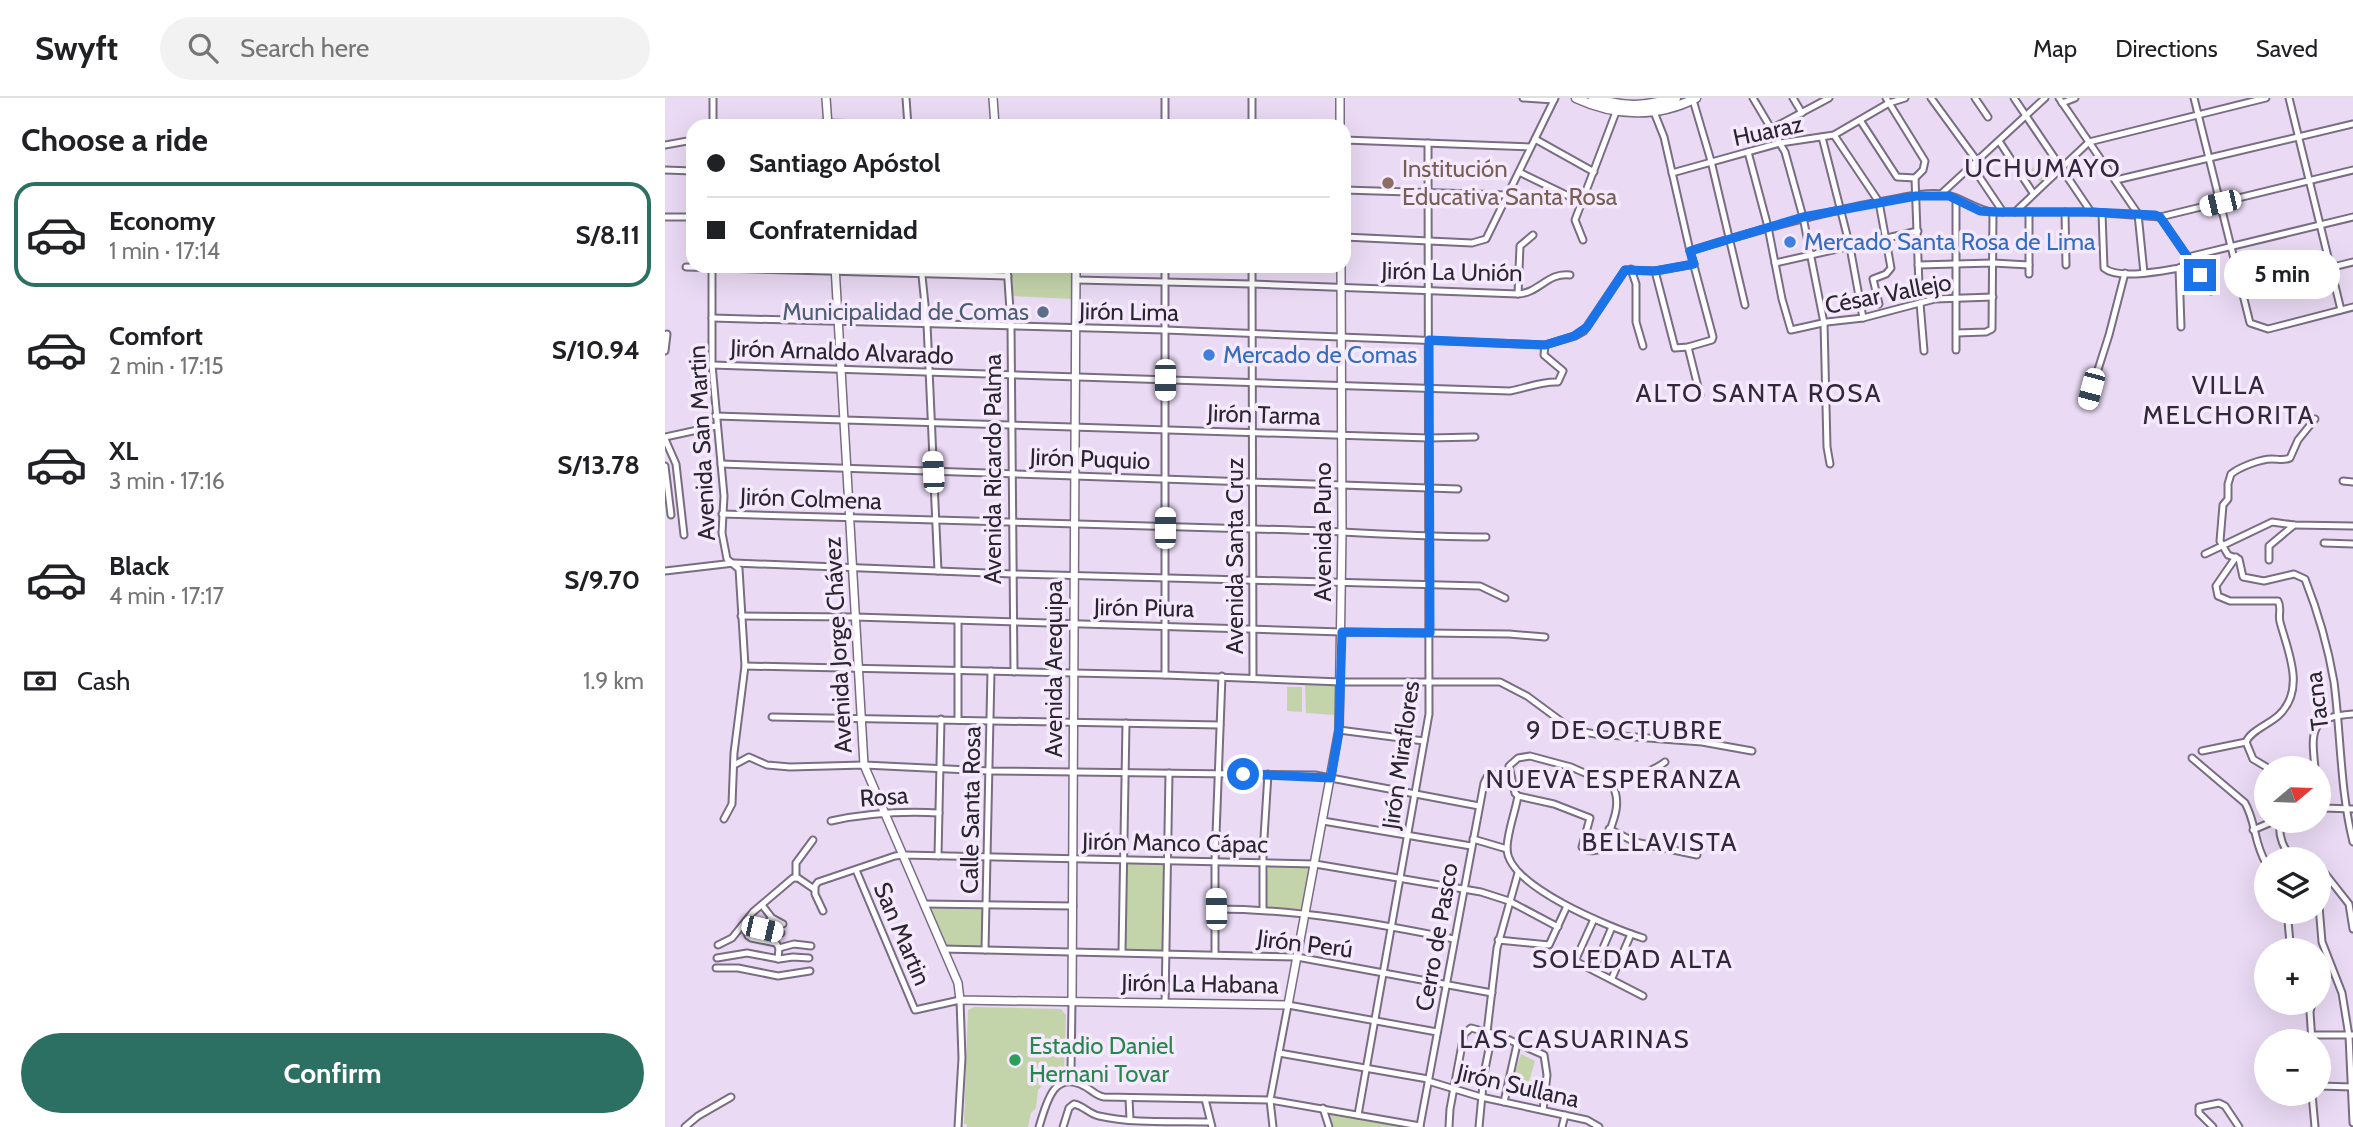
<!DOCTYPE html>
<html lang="en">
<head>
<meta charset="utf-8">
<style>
	body { margin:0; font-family:Cabin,sans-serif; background:#f2f2f2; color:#202124; height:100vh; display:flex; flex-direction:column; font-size:26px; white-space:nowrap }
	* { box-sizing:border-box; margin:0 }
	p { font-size:23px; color:#757577 }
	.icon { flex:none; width:38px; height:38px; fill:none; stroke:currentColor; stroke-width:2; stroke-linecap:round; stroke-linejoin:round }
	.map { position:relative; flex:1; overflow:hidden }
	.panel { display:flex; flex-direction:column; background:#fff; width:665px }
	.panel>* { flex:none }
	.guide { position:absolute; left:21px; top:21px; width:665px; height:154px; border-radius:21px; box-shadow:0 7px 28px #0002; display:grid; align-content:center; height:154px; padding:0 21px; background:#fff }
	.needle { width:46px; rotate:71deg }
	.buttons { position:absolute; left:1589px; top:658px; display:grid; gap:14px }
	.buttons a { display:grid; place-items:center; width:77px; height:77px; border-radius:50%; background:#fff; box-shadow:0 7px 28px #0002; font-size:35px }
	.end { position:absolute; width:32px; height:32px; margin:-16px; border:9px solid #1a73e8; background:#fff; box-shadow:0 0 0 4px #fff }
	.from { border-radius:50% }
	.bubble { position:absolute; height:49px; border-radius:24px; background:#fff; box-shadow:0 7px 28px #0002; font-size:23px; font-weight:800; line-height:49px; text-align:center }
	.car { position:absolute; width:21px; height:42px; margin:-21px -10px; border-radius:9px; box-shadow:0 0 5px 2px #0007; background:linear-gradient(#fff 24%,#345 0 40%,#fff 0 76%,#345 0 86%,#fff 0) }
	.guide b { display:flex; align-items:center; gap:24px; height:66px; font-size:26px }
	.guide b+b { border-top:2px solid #e0e0e0 }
	.guide i { width:18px; height:18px; background:#202124 }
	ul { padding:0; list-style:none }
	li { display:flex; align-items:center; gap:21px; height:105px; margin:0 14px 10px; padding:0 7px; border:4px solid transparent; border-radius:21px }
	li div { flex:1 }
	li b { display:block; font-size:26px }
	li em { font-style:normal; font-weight:800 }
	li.selected { border-color:#2b7063 }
	li>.icon { width:63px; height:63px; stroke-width:1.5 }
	h2 { padding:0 21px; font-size:32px; line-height:84px }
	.pay { display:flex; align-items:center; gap:18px; height:77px; padding:0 21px; font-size:26px }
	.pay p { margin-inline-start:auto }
	.primary-button { display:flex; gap:14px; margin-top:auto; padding:14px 21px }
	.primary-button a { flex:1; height:80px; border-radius:42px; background:#2b7063; color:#fff; font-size:28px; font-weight:800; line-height:80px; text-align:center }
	header { display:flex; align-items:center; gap:42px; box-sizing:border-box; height:98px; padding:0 35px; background:#fff; border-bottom:2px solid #e0e0e0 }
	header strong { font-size:33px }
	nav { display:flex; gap:38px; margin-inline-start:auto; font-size:24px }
	.search { width:490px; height:63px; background:#f2f2f2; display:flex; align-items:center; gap:18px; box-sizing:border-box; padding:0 24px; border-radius:38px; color:#757577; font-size:26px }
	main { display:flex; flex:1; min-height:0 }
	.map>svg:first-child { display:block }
	.green { fill:#c4d4aa }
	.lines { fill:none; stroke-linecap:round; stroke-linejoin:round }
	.minor-casing { stroke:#796c83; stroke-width:9 }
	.tertiary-casing { stroke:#796c83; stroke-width:10 }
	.secondary-casing { stroke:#796c83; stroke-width:11 }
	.trunk-casing { stroke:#796c83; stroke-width:13 }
	.minor { stroke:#fff; stroke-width:5 }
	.tertiary { stroke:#fff; stroke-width:7 }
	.secondary { stroke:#fff; stroke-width:8 }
	.trunk { stroke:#fff; stroke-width:10 }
	.route { stroke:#1a73e8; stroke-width:9 }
	.education-dot { fill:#8d6e63; stroke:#f5e9fe; stroke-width:2.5 }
	.shop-dot { fill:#3f7fe0; stroke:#f5e9fe; stroke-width:2.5 }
	.service-dot { fill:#5c6f8a; stroke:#f5e9fe; stroke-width:2.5 }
	.leisure-dot { fill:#2e9e5b; stroke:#f5e9fe; stroke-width:2.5 }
	.labels { text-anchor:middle; stroke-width:7; stroke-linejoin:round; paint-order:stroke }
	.street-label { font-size:24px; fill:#2a252e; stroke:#f5e9fe }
	.education-label { font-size:24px; fill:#785e54; stroke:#f5e9fe; text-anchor:start }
	.shop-label { font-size:24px; fill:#366cbe; stroke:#f5e9fe; text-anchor:start }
	.service-label { font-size:24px; fill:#4e5e75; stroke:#f5e9fe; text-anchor:end }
	.leisure-label { font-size:24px; fill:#27864d; stroke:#f5e9fe; text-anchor:start }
	.neighbourhood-label { font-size:26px; letter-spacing:2px; fill:#33273b; stroke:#f5e9fe }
</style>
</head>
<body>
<header>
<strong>Swyft</strong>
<div class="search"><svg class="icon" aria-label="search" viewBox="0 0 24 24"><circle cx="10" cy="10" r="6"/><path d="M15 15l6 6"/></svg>Search here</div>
<nav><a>Map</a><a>Directions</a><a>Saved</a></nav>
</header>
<main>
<section class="panel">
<h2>Choose a ride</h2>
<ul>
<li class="selected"><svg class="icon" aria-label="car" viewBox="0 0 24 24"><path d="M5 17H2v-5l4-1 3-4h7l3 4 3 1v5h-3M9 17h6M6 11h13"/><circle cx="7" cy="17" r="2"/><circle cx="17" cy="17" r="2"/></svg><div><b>Economy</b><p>1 min · 17:14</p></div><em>S/8.11</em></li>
<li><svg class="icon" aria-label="car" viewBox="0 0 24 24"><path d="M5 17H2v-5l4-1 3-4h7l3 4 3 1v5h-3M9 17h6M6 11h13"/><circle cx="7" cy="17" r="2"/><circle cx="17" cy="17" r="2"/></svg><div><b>Comfort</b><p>2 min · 17:15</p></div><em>S/10.94</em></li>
<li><svg class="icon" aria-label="car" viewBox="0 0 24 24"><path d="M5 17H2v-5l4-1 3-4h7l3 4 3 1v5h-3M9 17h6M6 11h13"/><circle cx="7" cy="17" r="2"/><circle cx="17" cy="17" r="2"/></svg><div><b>XL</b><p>3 min · 17:16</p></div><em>S/13.78</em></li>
<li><svg class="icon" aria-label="car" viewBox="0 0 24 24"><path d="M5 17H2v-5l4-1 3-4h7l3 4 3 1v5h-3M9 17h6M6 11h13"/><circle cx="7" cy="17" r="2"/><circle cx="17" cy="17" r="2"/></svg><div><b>Black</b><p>4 min · 17:17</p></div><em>S/9.70</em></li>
</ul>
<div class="pay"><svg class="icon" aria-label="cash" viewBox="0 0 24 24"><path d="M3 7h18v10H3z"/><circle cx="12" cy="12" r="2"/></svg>Cash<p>1.9 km</p></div>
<div class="primary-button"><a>Confirm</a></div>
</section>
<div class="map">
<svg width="1688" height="1029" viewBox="0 0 1688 1029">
	<rect width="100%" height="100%" fill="#eadaf4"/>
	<!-- green -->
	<g class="green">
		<polygon points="1380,59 1390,70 1375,84 1365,73"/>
		<polygon points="346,168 408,168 408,201 348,198"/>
		<polygon points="640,587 672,587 670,617 641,615"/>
		<polygon points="622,589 637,589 637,614 622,613"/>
		<polygon points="461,764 500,765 499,853 460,853"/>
		<polygon points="603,767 645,769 638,811 600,809"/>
		<polygon points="263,808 318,809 317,850 280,849"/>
		<polygon points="309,909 396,911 401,917 399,972 391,975 373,992 371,1010 366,1015 363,1029 302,1029 302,1026 299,1026 303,912"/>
		<polygon points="856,956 870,963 863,987 848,981"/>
		<polygon points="662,1015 751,1029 667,1029"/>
	</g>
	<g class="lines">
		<!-- minor casing -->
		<g class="minor-casing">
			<g id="minor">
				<polyline points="241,0 243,28"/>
				<polyline points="500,0 500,28"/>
				<polyline points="587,0 587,28"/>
				<polyline points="858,0 889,2"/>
				<polyline points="1088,0 1120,54 1138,119 1159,225 1162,349 1165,366"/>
				<polyline points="1128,0 1137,15"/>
				<polyline points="1221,0 1260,63 1258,72 1250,80"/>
				<polyline points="1266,0 1312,63"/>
				<polyline points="1310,0 1323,19"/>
				<polyline points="1349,0 1426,114"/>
				<polyline points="1394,0 1473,116 1479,175"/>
				<polyline points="1529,0 1585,225 1603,231 1688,209"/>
				<polyline points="1624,0 1676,212"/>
				<polyline points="1028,2 1046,63 1080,207"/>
				<polyline points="1397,5 1410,0"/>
				<polyline points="989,14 999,39 1025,153 1048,239 1047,242 1023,249 1010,250 990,173"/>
				<polyline points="1195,22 1232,79 1250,80"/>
				<polyline points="48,28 48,0"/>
				<polyline points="113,28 162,25 276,28"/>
				<polyline points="1106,31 1164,0"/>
				<polyline points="1169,37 1214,104 1226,170 1221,176 1208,181 1214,206"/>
				<polyline points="1157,39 1185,149 1198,220"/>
				<polyline points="870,41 929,74"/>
				<polyline points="679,42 865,49"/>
				<polyline points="1334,43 1368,95"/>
				<polyline points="0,47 28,42"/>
				<polyline points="1083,54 1103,129 1117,201 1126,232 1162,224 1198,220 1270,201 1328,199"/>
				<polyline points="1307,68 1338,114"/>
				<polyline points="0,72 28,73"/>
				<polyline points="854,74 916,104"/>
				<polyline points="1007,75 1115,45 1169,37 1224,5 1240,0"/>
				<polyline points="1250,80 1254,188"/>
				<polyline points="1451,82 1688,26"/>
				<polyline points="679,92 842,97"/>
				<polyline points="1276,96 1380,0"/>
				<polyline points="1350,114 1424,44 1601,0"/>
				<polyline points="1364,114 1364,176"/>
				<polyline points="1400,114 1401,167"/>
				<path d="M1437 115 1439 170C1453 182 1496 173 1514 170L1521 167 1527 158 1688 119"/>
				<polyline points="0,119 28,119"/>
				<polyline points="1495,119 1546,193"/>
				<polyline points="679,139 807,145 821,141 890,0"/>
				<polyline points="918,142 910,122 951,14"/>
				<path d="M1025 153C1089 133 1152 115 1219 103 1237 100 1258 94 1277 96 1296 98 1309 112 1328 114H1426L1495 119 1688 72"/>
				<polyline points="1110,165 1253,133"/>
				<polyline points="1253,167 1328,165 1364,167"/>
				<polyline points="47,168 47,267 59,398 57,435 62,461 74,471 80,568 69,655 67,706 59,721"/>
				<polyline points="256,168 262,226 273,473"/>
				<polyline points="342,168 346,227 349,574"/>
				<polyline points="500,168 500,577"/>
				<polyline points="587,168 588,580"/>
				<polyline points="21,169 343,178"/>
				<polyline points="1514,170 1516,229"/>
				<polyline points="966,171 971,186 971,224 978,248"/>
				<path d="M411 182 587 186 853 196C874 195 883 174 905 177"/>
				<polyline points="1575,192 1688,164"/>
				<polyline points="853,196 855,148 868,137"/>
				<polyline points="1255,205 1259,253"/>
				<polyline points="47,220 500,232 880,247 910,238 919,233 960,172 990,173 1029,166"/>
				<polyline points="1292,235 1321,234 1327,231 1328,114"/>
				<polyline points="1023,249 1035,297"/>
				<polyline points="1291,252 1291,100"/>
				<polyline points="0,253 2,236"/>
				<path d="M47 267 845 293C862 290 876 283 893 284L898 273 879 257 880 247"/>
				<polyline points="1422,306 1444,237 1460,175"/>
				<polyline points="50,318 764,340 810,339"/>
				<path d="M1650 321 1633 342 1625 360C1618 363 1614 361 1607 361 1595 361 1575 369 1566 376L1563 386V401L1558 407 1555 443 1563 457 1574 461 1578 479 1599 483 1629 476 1640 481C1653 514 1663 549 1669 584 1676 638 1675 691 1688 744"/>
				<polyline points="0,339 51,328"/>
				<polyline points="0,341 11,366 19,437"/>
				<polyline points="56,366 793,391"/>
				<polyline points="0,368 6,417"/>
				<polyline points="1678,383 1688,384"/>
				<path d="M57 416C234 422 411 427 588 431 666 432 743 439 821 439"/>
				<polyline points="1659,445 1688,446"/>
				<polyline points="1540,456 1607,424 1629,427 1688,428"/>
				<path d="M1571 459 1551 488 1553 498 1565 503H1613C1617 510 1613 516 1615 524 1623 554 1641 591 1614 617 1605 626 1586 632 1581 644L1588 661 1603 670"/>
				<polyline points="1604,462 1604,448 1629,427"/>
				<polyline points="0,473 69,465 348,476 815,488 840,500"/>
				<polyline points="76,518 190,519 677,534 844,536 880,539"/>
				<polyline points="80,568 500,577 676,584 835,584 862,598 908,632 930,636 1037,644 1087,653"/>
				<polyline points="107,619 555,627"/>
				<polyline points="293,622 293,523"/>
				<polyline points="674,632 759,643"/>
				<polyline points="1537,653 1581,644"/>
				<path d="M865 658 906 669 947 687C959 707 945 729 939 749 933 753 923 755 917 749L925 720 889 706 853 698 850 695 844 668 853 660Z"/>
				<path d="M1527 660 1580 705C1591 724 1589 746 1601 765"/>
				<polyline points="69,667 84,659 102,667 125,669 199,667 325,673 650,677 814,708"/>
				<path d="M1650 670C1646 632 1645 619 1688 616"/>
				<path d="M948 689C965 678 985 676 1000 664"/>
				<path d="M853 698C850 715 842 735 842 751 843 789 947 830 978 840"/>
				<polyline points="1654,701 1658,710 1688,711"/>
				<path d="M166 723C203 715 236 713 274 715"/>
				<polyline points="658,723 806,748"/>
				<path d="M1615 723C1613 737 1618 753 1630 761"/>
				<polyline points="944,731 970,744 1032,757"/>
				<polyline points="1588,732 1609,723"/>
				<polyline points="808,741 842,751"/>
				<polyline points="273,758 276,621"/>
				<polyline points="1654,768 1684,806 1688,831"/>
				<polyline points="191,772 250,912 295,902 297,960 293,1029"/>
				<polyline points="131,780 131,765 148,742"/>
				<polyline points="259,806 408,808"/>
				<polyline points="97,807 107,820 118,826"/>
				<polyline points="1654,808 1657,844 1677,895 1684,938 1688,1025"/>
				<path d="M551 811C632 811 710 825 789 841"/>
				<polyline points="598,811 598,755 603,676"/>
				<polyline points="158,813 150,796 150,788 153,784 230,758 238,757 650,766 816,794 844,803 893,829"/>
				<polyline points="929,821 910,863 978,898"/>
				<polyline points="1623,823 1625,845 1629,852"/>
				<polyline points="77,828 86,840 111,845 114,850 113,861"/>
				<polyline points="97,830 116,835"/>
				<polyline points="83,838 91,836 107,820"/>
				<polyline points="833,842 884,847 902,808"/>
				<polyline points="53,847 67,840 88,814 128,780 133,780 149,791"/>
				<polyline points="114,850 129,846 146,848"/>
				<polyline points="278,851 632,859 827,895"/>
				<polyline points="320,852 326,573"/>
				<polyline points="457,854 461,625"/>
				<polyline points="550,856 550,763 557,578"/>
				<polyline points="52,860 82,855 114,861 128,859 144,860"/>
				<polyline points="51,870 73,870 113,878 145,873"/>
				<polyline points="929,871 947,829"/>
				<polyline points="947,880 966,836"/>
				<polyline points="500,905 504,675"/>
				<polyline points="1647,905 1645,914 1647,943"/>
				<polyline points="822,934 832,850 853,775"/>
				<polyline points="1647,937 1688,937"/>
				<polyline points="614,955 763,981"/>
				<polyline points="406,973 407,903"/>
				<polyline points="763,983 816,999 922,1022 934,1029"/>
				<polyline points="1654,988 1688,989"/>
				<polyline points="1647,996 1650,1029"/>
				<polyline points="464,1000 465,1022"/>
				<polyline points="540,1001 547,1029"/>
				<polyline points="839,1004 852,946"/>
				<polyline points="658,1010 664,1029"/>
				<polyline points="693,1017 764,616 763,45"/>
				<polyline points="755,1028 819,685 822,679 844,674"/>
				<polyline points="20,1029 33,1018 66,999"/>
				<path d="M374 1029C381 1007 388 971 419 988 427 992 431 998 439 999L605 1002 755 1028"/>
				<path d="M398 1029 404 1010 409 1006C419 1008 424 1016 434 1018 470 1026 508 1023 545 1024"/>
				<polyline points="608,1029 605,1002 623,907 772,934"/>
				<polyline points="784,1029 785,1011 799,936 806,930 833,937 879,957 882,977 878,1012"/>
				<polyline points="814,1029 819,976 827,936"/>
				<polyline points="897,1029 900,1017"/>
				<polyline points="1548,1029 1534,1015 1534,1009 1554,1005 1560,1008 1574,1029"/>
			</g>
		</g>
		<!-- tertiary casing -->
		<g class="tertiary-casing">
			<g id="tertiary">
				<polyline points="161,0 163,28"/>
				<polyline points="328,0 330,28"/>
				<polyline points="675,0 675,28"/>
				<polyline points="170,168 199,667 293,885 295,902 623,907 674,632 677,434 676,168"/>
				<polyline points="407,903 411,168"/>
			</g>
		</g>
		<!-- secondary casing -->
		<g class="secondary-casing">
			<path id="secondary" d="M911 0C950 18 992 20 1031 0"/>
		</g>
		<!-- trunk casing -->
		<g class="trunk-casing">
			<path id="trunk" d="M929 0C957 11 982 10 1010 0"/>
		</g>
		<!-- minor -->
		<use href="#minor" class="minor"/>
		<!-- tertiary -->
		<use href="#tertiary" class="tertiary"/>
		<!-- secondary -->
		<use href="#secondary" class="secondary"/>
		<!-- trunk -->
		<use href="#trunk" class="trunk"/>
	</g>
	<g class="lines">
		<!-- route -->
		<polyline class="route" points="578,676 666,680 674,632 677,534 765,535 764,242 880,247 909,238 922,229 960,172 990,173 1029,166 1025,153 1138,119 1251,98 1284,98 1315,113 1328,114 1426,114 1490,117 1495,119 1535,177"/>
	</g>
	<!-- markers -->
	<circle class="education-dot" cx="723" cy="85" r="7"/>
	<g class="shop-dot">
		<circle cx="1125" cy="144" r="7"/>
		<circle cx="544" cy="257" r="7"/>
	</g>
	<circle class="service-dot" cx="378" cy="214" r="7"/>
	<circle class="leisure-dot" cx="350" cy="962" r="7"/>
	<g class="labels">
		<!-- street labels -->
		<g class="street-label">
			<text transform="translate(1103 33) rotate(-12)" y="8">Huaraz</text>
			<text transform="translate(787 174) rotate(1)" y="8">Jirón La Unión</text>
			<text transform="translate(1223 196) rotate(-11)" y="8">César Vallejo</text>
			<text transform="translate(464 214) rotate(1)" y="8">Jirón Lima</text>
			<text transform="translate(177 254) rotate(2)" y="8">Jirón Arnaldo Alvarado</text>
			<text transform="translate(599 317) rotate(2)" y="8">Jirón Tarma</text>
			<text transform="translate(37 345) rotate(-93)" y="8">Avenida San Martin</text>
			<text transform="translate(425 361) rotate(2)" y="8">Jirón Puquio</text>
			<text transform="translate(328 371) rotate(-90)" y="8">Avenida Ricardo Palma</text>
			<text transform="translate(146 401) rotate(2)" y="8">Jirón Colmena</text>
			<text transform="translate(658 434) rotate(-90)" y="8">Avenida Puno</text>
			<text transform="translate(570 458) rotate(-90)" y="8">Avenida Santa Cruz</text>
			<text transform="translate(479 510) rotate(1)" y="8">Jirón Piura</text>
			<text transform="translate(173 547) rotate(-93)" y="8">Avenida Jorge Chávez</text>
			<text transform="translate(389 571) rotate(-90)" y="8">Avenida Arequipa</text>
			<text transform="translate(1652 603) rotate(-97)" y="8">Tacna</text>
			<text transform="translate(736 657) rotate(-82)" y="8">Jirón Miraflores</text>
			<text transform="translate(219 699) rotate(-4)" y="8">Rosa</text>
			<text transform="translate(306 712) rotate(-89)" y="8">Calle Santa Rosa</text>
			<text transform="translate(510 745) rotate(1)" y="8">Jirón Manco Cápac</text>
			<text transform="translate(237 836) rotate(67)" y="8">San Martin</text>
			<text transform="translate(772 839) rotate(-80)" y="8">Cerro de Pasco</text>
			<text transform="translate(640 846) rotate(7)" y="8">Jirón Perú</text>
			<text transform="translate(535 886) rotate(1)" y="8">Jirón La Habana</text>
			<text transform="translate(853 988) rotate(13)" y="8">Jirón Sullana</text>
		</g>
		<!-- education labels -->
		<g class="education-label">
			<text x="737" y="79">Institución<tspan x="737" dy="28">Educativa Santa Rosa</tspan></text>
		</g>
		<!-- shop labels -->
		<g class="shop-label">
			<text x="1139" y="152">Mercado Santa Rosa de Lima</text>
			<text x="558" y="265">Mercado de Comas</text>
		</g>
		<!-- service labels -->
		<g class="service-label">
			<text x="364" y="222">Municipalidad de Comas</text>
		</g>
		<!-- leisure labels -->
		<g class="leisure-label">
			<text x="364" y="956">Estadio Daniel<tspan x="364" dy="28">Hernani Tovar</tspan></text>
		</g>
		<!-- neighbourhood labels -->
		<g class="neighbourhood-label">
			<text x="1378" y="79">UCHUMAYO</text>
			<text x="1564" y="296">VILLA<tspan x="1564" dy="30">MELCHORITA</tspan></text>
			<text x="1094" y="304">ALTO SANTA ROSA</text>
			<text x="960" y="641">9 DE OCTUBRE</text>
			<text x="949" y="690">NUEVA ESPERANZA</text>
			<text x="995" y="753">BELLAVISTA</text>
			<text x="968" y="870">SOLEDAD ALTA</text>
			<text x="910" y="950">LAS CASUARINAS</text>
		</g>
	</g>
</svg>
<div class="buttons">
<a><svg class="needle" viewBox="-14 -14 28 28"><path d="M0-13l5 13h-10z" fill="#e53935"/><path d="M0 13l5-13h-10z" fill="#757577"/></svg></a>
<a><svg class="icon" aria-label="layers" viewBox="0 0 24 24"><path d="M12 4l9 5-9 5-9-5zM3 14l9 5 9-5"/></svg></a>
<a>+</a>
<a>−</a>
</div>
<i class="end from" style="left:578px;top:676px"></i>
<i class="end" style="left:1535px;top:177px"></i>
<div class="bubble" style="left:1559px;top:152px;width:116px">5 min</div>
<i class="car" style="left:1555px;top:105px;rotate:257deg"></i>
<i class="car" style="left:500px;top:282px;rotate:180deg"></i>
<i class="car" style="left:1426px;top:291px;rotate:195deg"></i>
<i class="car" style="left:268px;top:374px;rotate:357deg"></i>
<i class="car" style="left:500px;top:430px;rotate:0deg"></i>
<i class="car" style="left:551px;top:811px;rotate:359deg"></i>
<i class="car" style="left:97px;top:831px;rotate:103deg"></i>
<div class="guide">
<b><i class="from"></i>Santiago Apóstol</b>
<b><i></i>Confraternidad</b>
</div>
</div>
</main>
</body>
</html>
